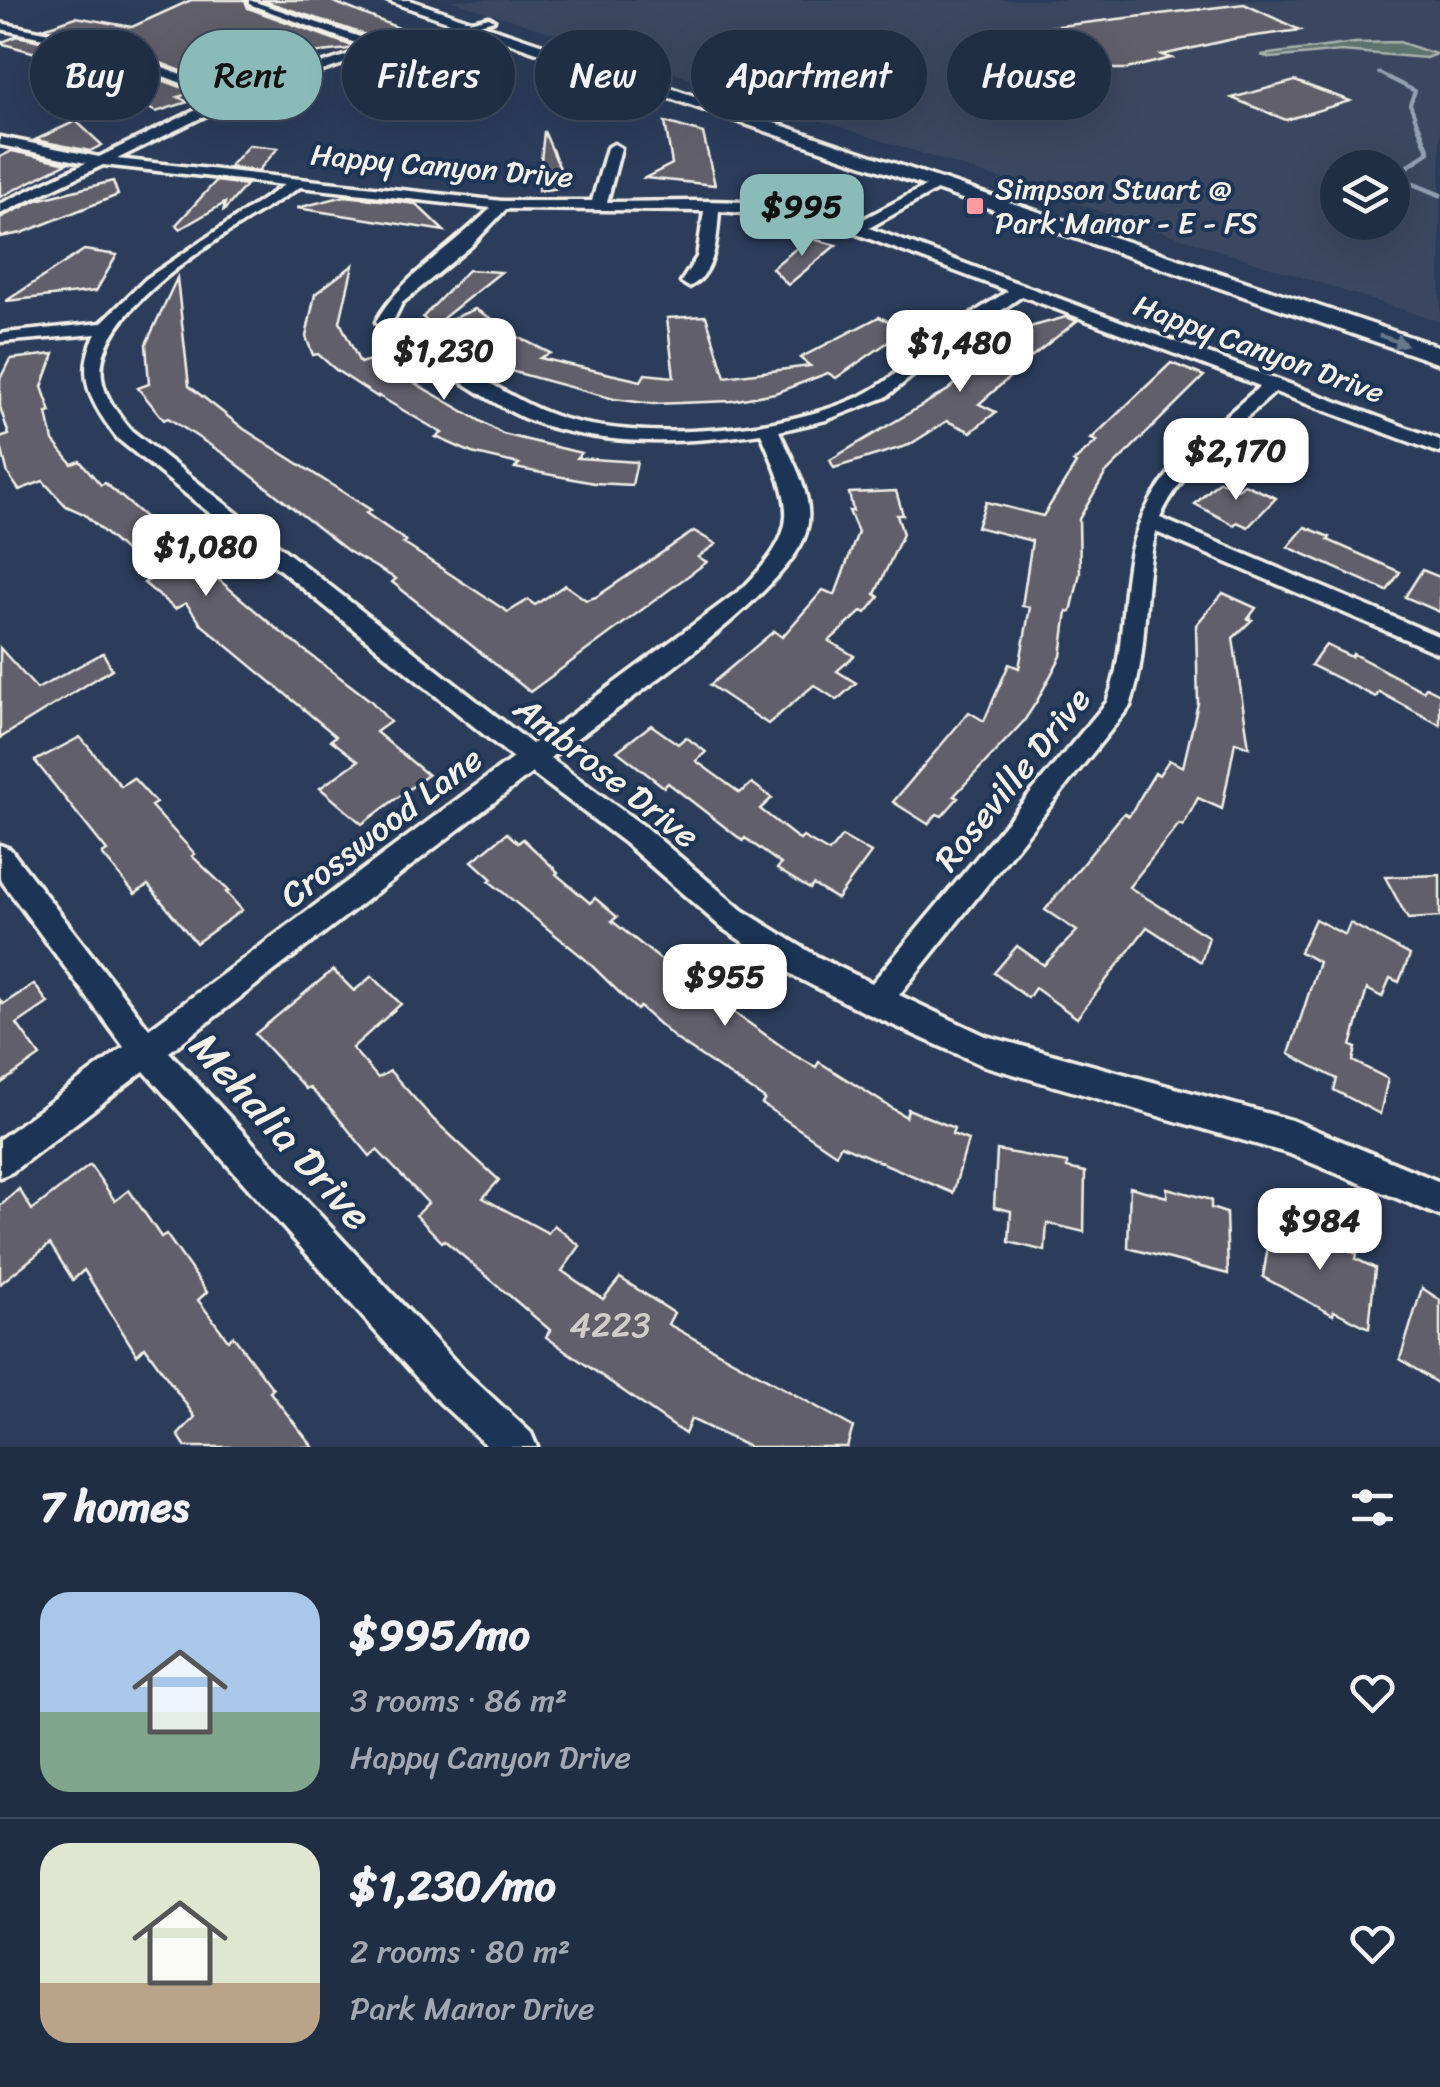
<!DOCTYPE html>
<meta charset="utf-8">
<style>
:root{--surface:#202e44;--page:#2d3a4f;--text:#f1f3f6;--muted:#a2a8b2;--line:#3d4a5d;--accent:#8bbbb9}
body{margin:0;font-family:Sriracha,sans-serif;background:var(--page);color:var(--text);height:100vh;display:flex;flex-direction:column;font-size:38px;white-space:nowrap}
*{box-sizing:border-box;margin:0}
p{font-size:32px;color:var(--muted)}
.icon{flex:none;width:55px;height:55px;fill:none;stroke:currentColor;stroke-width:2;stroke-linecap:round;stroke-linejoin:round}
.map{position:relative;height:1447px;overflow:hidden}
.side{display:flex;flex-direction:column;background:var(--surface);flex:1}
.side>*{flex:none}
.guide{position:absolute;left:30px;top:30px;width:1380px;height:90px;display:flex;gap:20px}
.buttons{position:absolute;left:1320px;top:150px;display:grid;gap:20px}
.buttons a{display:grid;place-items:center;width:90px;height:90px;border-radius:50%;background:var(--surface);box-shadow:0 10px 40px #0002,0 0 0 2px var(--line);font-size:50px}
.price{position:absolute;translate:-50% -85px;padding:0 22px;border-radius:20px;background:#fff;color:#222;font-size:32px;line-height:65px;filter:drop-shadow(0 2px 5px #0008)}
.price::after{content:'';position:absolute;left:50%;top:60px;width:30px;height:22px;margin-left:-15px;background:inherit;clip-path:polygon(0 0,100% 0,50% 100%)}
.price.on{background:var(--accent);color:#111}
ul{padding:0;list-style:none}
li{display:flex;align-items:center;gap:30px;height:250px;padding:0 40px}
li+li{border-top:2px solid var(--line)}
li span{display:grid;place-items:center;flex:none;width:280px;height:200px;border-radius:30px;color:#555}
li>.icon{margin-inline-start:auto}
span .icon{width:120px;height:120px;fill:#fffc;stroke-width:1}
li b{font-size:42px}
h2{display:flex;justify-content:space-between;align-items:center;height:120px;padding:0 40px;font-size:42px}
.chip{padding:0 35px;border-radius:45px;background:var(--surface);box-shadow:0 10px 40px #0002,0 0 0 2px var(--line);font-size:35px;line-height:90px}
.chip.on{background:var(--accent);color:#111}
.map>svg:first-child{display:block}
</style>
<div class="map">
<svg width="1440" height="1447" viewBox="0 0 1440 1447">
<rect width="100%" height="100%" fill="#2b3d5b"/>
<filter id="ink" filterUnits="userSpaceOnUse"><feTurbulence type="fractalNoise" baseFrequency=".01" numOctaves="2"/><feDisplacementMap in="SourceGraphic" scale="20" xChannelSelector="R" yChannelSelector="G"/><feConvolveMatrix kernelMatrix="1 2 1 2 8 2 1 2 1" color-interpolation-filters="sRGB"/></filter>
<g filter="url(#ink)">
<path fill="#3b4760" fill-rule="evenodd" d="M450 0H1440V322L985 174ZM1338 168H1392V222H1338Z"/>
<polygon fill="#5e736e" stroke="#a9b2ab" stroke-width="2.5" points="1399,42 1436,54 1426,58 1341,51 1271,58 1261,55 1355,43"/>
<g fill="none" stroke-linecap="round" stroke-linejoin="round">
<polyline stroke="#92a1b3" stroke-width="4" points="1379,73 1415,91 1410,104 1419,128"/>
<polyline stroke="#92a1b3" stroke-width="5" points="1418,125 1429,152 1405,168 1411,183 1440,195"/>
</g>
<g fill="#615f6b" stroke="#f4f1e8" stroke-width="2.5">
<polygon points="191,0 245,0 248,8 358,48 312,53 293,45 225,63 252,75 218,85 95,38 43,28 76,17 132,27"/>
<polygon points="261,0 329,0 411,33 381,40"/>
<polygon points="1244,4 1300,30 1233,39 1162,55 1171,58 1127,69 1111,69 1046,41 1072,36 1051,27"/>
<polygon points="17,36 86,51 194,92 178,97 188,102 156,112 124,95 134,92 50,57 0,43"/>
<polygon points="420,44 449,60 412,72 374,57"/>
<polygon points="1295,81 1350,101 1286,120 1232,98"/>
<polygon points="76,121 102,145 90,151 35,140"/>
<polygon points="665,122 703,133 715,185 645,178 672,164"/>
<polygon points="544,131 568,187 538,191"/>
<polygon points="249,145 278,148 258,171 229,167"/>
<polygon points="12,151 67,163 0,197 0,157"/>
<polygon points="113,181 118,195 22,233 0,237 0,218 37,200"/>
<polygon points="216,181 246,185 223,212 225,203 180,229 176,225"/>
<polygon points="345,196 416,204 444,231 297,208"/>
<polygon points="809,238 836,245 788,285 772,268"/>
<polygon points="84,250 117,255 96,291 6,301"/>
<polygon points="353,265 340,322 360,363 373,359 503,434 581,453 577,458 637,462 632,485 594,483 515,468 519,464 472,453 436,437 442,433 377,395 379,398 336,370 318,354 313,355 306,337 315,294"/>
<polygon points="468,270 501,272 432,327 423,317"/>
<polygon points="177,278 189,386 244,429 371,510 366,513 406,541 403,543 508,612 528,600 535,605 565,585 586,600 596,597 694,531 716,544 698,557 707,562 530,692 392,582 396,579 348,551 224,454 168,418 164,420 138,388 149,384 146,344"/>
<polygon points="475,309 502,325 498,327 550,353 540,358 641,381 645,374 674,377 667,318 706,316 725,377 810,366 800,358 879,317 907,329 836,378 828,373 775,393 732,401 653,404 614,399 499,368 503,355 440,324"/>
<polygon points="1066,317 1077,321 1007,376 1010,377 979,404 996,412 971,432 947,421 909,445 834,468 830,460 948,390 1019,330"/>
<polygon points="54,354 42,387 51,412 47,413 53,441 72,464 80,461 101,485 105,483 278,630 371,701 390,722 376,732 428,775 362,824 320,788 358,761 331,740 336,736 202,625 186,603 175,609 144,583 151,579 134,563 137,562 84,514 66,506 43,481 19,490 8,474 0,442 0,438 9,435 0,407 0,379 10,359"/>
<polygon points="1171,363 1204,376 1105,474 1079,519 1080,573 1071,612 1067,611 1061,656 1037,701 1024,721 954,796 958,798 942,816 937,814 928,824 893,802 969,712 984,721 1009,664 1019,668 1030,607 1022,606 1032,541 977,527 986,502 1043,516 1076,464 1073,462 1097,441 1091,439"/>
<polygon points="1219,481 1238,489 1244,484 1276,498 1248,527 1237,522 1234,525 1195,504"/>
<polygon points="896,491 903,515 897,515 903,534 875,594 879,597 866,613 862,611 829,641 854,656 837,671 856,683 837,700 814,685 768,724 710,685 774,631 782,637 823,590 835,595 858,532 849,511 853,511 849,493"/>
<polygon points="1305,527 1330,537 1328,540 1400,572 1387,591 1288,547"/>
<polygon points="1422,570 1440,577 1440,612 1405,597"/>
<polygon points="1223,593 1256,608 1248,619 1252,620 1233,638 1249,747 1235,742 1222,809 1198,798 1183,826 1179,824 1129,887 1209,937 1201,962 1147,927 1077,1018 1035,988 1028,998 994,973 1017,946 1044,965 1077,931 1045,910 1124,813 1129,816 1155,773 1159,775 1169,760 1183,767 1198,703 1196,625"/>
<polygon points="1326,645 1351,657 1353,654 1423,691 1426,687 1440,694 1440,725 1379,692 1376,697 1311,665"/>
<polygon points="0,648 37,689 103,653 112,669 0,738"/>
<polygon points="651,725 678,744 686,737 706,752 696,761 740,793 752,783 772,798 760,809 800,840 803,837 829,852 842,836 871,853 837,899 813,885 810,889 777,869 781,864 745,838 743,841 668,783 664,787 617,751"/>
<polygon points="80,737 121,786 133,778 156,803 151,806 195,854 192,856 229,891 226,892 242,910 196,943 148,885 135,894 102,854 107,851 35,761"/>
<polygon points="507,833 518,843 523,839 558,872 556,874 590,903 595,898 617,917 612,921 724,1010 726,1007 794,1055 816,1067 819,1062 906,1117 908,1109 954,1128 952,1134 968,1140 953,1193 841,1145 836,1154 762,1104 765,1099 676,1039 640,1007 637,1010 585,959 489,881 492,879 472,861"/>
<polygon points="1440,875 1440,917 1408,919 1385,877"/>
<polygon points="1315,919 1345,935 1350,923 1410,955 1399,982 1390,978 1382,997 1367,989 1351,1046 1356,1048 1353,1061 1388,1079 1380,1114 1334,1090 1337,1079 1289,1054 1319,962 1300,952"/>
<polygon points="333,970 354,991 372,976 401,1004 352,1048 378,1078 390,1071 434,1120 499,1180 483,1198 548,1233 554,1225 580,1246 562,1271 603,1299 620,1278 674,1313 668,1324 853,1427 847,1447 749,1447 691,1419 685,1434 546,1337 550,1330 444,1240 442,1242 416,1215 428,1203 377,1150 370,1156 331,1109 309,1087 306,1089 255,1034"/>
<polygon points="34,984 48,1003 17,1024 40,1056 0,1084 0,1000 3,1004"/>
<polygon points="997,1150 1067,1163 1067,1168 1085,1172 1084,1232 1047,1223 1045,1251 1009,1242 1011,1211 994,1207"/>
<polygon points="90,1165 115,1201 129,1190 161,1237 166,1234 207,1292 198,1300 228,1340 233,1336 273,1389 270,1392 313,1447 186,1447 178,1435 195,1417 145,1347 137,1355 84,1270 73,1280 50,1244 0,1284 0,1206 19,1189 32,1210"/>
<polygon points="1130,1187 1167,1197 1167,1188 1211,1200 1211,1208 1226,1213 1228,1274 1128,1248"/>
<polygon points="1272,1221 1301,1234 1302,1229 1357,1254 1356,1259 1375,1268 1369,1328 1334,1311 1333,1315 1263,1277"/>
<polygon points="1422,1288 1440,1300 1440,1385 1400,1359"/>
</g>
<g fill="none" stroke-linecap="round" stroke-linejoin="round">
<defs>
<path id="minor" d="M249 0 381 44 489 17 494 20 384 50 235 101 117 159 502 201H592L607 148 614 144 621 148 607 202C689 202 778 194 856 223L937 180 944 184 942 187 869 228 1440 440V453L1275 392C1234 430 1183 465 1160 518L1440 637V654L1156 532C1141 590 1150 649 1130 706L899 995 986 1036 1291 1120 1440 1182V1216L1290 1154 982 1065 864 1012 796 977 722 928 625 843 532 773 169 1052 462 1369 531 1433 537 1447H488L434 1397 144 1071 12 1172 0 1177V1139L124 1047 0 879V845L10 849 149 1029 513 758 118 439C92 405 74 376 96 334L0 342V334L6 333 101 323 146 279 284 185 103 165 0 214V204L86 163 0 145V137L99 157 221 98 87 47 0 29V23L94 42 231 94 369 48 249 4ZM300 187 491 208C455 245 398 279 376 322 397 349 428 363 457 379 479 392 501 408 524 418 598 448 684 444 761 433 792 508 803 526 743 588L532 744 132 431C119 415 105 399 102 378 92 304 247 222 300 187ZM506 209 704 211 697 257 681 282 689 287C716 274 717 237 719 211L817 219 1008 291C984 306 960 321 938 338 912 359 889 383 859 397 783 432 645 442 565 419 530 409 501 389 469 371 443 357 414 344 393 321L402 303 471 246ZM1022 296 1260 386C1197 443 1138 483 1127 574 1121 617 1123 660 1107 702L872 983 818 957 742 910 645 827 550 758C607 715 789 594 806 532 816 499 792 460 779 431L826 420 886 397 951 345Z"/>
<polygon id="secondary" points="386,0 409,0 1440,347 1440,364"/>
</defs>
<use href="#minor" stroke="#f4f1e8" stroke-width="7"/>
<use href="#secondary" stroke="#f4f1e8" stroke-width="7"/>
<use href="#minor" fill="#1d3557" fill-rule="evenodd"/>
<use href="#secondary" fill="#1d3557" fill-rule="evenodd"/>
</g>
<defs><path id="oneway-solid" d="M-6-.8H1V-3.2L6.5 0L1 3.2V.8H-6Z" transform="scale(2.5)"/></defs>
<use fill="#68778a" href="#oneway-solid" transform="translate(1393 340) rotate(19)"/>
</g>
<rect fill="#ff9aa2" stroke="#1d3557" stroke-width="4" x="965" y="196" width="20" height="20" rx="5"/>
<g text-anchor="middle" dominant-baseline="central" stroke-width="8" stroke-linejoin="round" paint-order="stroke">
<g font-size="30" fill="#f4f1e8" stroke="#1d3557">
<text transform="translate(442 166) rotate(5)">Happy Canyon Drive</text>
<text transform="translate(1259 349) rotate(20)">Happy Canyon Drive</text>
</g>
<g font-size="30" fill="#f4f1e8" stroke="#1d3557" text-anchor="start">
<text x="995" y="189">Simpson Stuart @<tspan x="995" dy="34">Park Manor - E - FS</tspan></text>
</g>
<g font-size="35" fill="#f4f1e8" stroke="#1d3557">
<text transform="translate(607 772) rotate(38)">Ambrose Drive</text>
<text transform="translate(1012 779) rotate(-51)">Roseville Drive</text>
<text transform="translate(381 827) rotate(-37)">Crosswood Lane</text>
</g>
<g font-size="35" fill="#cfccc9">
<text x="610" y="1325">4223</text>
</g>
<g font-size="42" fill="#f4f1e8" stroke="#1d3557">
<text transform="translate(281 1131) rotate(48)">Mehalia Drive</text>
</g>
</g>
</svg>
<div class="buttons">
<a><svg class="icon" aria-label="layers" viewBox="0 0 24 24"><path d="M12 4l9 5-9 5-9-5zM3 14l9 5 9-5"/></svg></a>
</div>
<b class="price on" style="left:802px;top:259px">$995</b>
<b class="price" style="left:960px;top:395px">$1,480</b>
<b class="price" style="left:444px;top:403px">$1,230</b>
<b class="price" style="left:1236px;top:503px">$2,170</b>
<b class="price" style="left:206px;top:599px">$1,080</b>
<b class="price" style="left:725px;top:1029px">$955</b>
<b class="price" style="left:1320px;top:1273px">$984</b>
<div class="guide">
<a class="chip">Buy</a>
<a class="chip on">Rent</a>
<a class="chip">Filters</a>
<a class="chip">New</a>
<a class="chip">Apartment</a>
<a class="chip">House</a>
</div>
</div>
<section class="side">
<h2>7 homes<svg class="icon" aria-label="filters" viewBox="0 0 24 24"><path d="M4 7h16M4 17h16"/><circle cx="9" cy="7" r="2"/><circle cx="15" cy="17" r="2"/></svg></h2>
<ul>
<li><span style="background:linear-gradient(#a9c7e8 60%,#7fa58c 0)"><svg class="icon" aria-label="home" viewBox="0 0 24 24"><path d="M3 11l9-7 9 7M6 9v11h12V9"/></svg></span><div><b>$995/mo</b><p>3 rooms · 86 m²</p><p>Happy Canyon Drive</p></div><svg class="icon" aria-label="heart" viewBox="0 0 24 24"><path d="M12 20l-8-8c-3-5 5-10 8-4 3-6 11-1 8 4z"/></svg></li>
<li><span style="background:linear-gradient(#dfe7d0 70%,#b9a48a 0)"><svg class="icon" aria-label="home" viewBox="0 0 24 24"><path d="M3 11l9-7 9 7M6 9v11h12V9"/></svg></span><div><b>$1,230/mo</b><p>2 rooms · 80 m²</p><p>Park Manor Drive</p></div><svg class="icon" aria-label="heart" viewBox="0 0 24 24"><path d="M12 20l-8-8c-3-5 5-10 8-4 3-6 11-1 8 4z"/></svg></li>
</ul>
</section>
